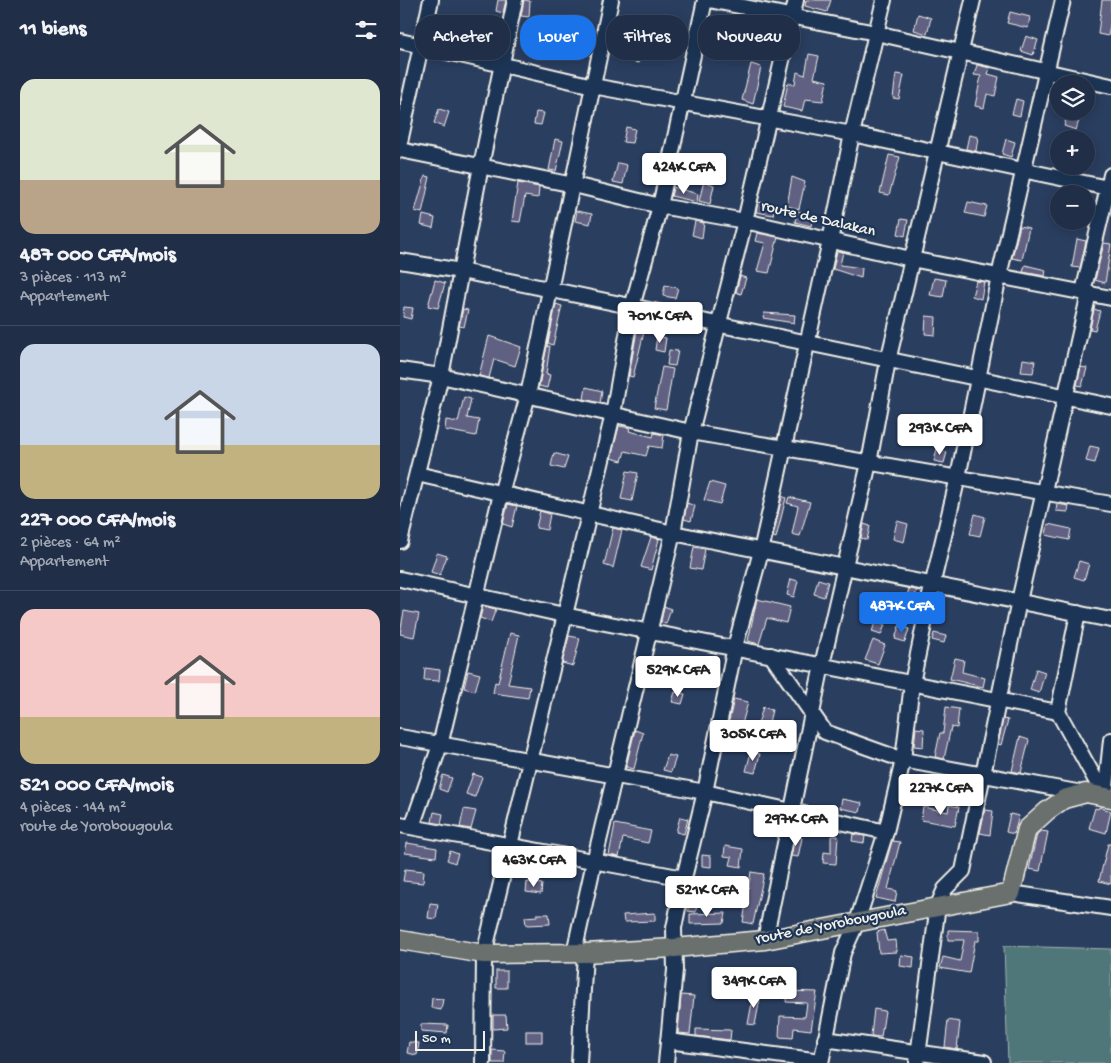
<!DOCTYPE html>
<html lang="fr">
<meta charset="utf-8">
<style>
:root{--surface:#202e48;--page:#2d3a52;--text:#f1f3f6;--muted:#a2a8b4;--line:#3d4a60;--accent:#1a73e8}
body{margin:0;font-family:"Gochi Hand",sans-serif;background:var(--page);color:var(--text);height:100vh;display:flex;flex-direction:column;font-size:19px;white-space:nowrap}
*{box-sizing:border-box;margin:0}
p{font-size:16px;color:var(--muted)}
.icon{flex:none;width:28px;height:28px;fill:none;stroke:currentColor;stroke-width:2;stroke-linecap:round;stroke-linejoin:round}
.map{position:relative;flex:1;overflow:hidden}
.drawer{display:flex;flex-direction:column;background:var(--surface);width:400px}
.drawer>*{flex:none}
.hud{position:absolute;left:15px;top:15px;width:475px;height:45px;display:flex;gap:10px}
.buttons{position:absolute;left:650px;top:75px;display:grid;gap:10px}
.buttons a{display:grid;place-items:center;width:45px;height:45px;border-radius:50%;background:var(--surface);box-shadow:0 2px 12px #0003,0 0 0 1px var(--line);font-size:25px}
.scale{position:absolute;left:15px;bottom:12px;width:70px;box-sizing:border-box;padding-left:5px;border:2px solid #f4f1e8;border-top:0;font-size:14px;line-height:18px;white-space:nowrap;color:#f4f1e8;-webkit-text-stroke:4px #1d3557;paint-order:stroke}
.price{position:absolute;translate:-50% -42px;padding:0 11px;border-radius:5px;background:#fff;color:#222;font-size:16px;line-height:32px;filter:drop-shadow(0 1px 2px #0008)}
.price::after{content:'';position:absolute;left:50%;top:30px;width:15px;height:11px;margin-left:-8px;background:inherit;clip-path:polygon(0 0,100% 0,50% 100%)}
.price.on{background:var(--accent);color:#fff}
ul{padding:0;list-style:none}
li{display:grid;align-content:center;gap:10px;height:265px;padding:0 20px}
li+li{border-top:1px solid var(--line)}
li span{display:grid;place-items:center;height:155px;border-radius:15px;color:#555}
li>.icon{margin-inline-start:auto}
span .icon{width:90px;height:90px;fill:#fffc;stroke-width:1}
li b{font-size:21px}
h2{display:flex;justify-content:space-between;align-items:center;height:60px;padding:0 20px;font-size:21px}
.tag{padding:0 18px;border-radius:20px;background:var(--surface);box-shadow:0 2px 12px #0003,0 0 0 1px var(--line);font-size:18px;line-height:45px}
.tag.on{background:var(--accent);color:#fff}
main{display:flex;flex:1;min-height:0}
.map>svg:first-child{display:block}
</style>
<main>
<section class="drawer">
<h2>11 biens<svg class="icon" aria-label="filters" viewBox="0 0 24 24"><path d="M4 7h16M4 17h16"/><circle cx="9" cy="7" r="2"/><circle cx="15" cy="17" r="2"/></svg></h2>
<ul>
<li><span style="background:linear-gradient(#dfe7d0 65%,#b9a48a 0)"><svg class="icon" aria-label="home" viewBox="0 0 24 24"><path d="M3 11l9-7 9 7M6 9v11h12V9"/></svg></span><div><b>487 000 CFA/mois</b><p>3 pièces · 113 m²</p><p>Appartement</p></div></li>
<li><span style="background:linear-gradient(#c9d6e8 65%,#c2b280 0)"><svg class="icon" aria-label="home" viewBox="0 0 24 24"><path d="M3 11l9-7 9 7M6 9v11h12V9"/></svg></span><div><b>227 000 CFA/mois</b><p>2 pièces · 64 m²</p><p>Appartement</p></div></li>
<li><span style="background:linear-gradient(#f6c9c9 70%,#c2b280 0)"><svg class="icon" aria-label="home" viewBox="0 0 24 24"><path d="M3 11l9-7 9 7M6 9v11h12V9"/></svg></span><div><b>521 000 CFA/mois</b><p>4 pièces · 144 m²</p><p>route de Yorobougoula</p></div></li>
</ul>
</section>
<div class="map">
<svg width="711" height="1063" viewBox="0 0 711 1063">
<rect width="100%" height="100%" fill="#2a3e60"/>
<filter id="ink" filterUnits="userSpaceOnUse"><feTurbulence type="fractalNoise" baseFrequency=".02" numOctaves="2"/><feDisplacementMap in="SourceGraphic" scale="10" xChannelSelector="R" yChannelSelector="G"/><feConvolveMatrix kernelMatrix="1 2 1 2 8 2 1 2 1" color-interpolation-filters="sRGB"/></filter>
<g filter="url(#ink)">
<polygon fill="#3e4b6d" points="711,186 711,288 688,282"/>
<polygon fill="#507679" stroke="#a2b4b0" points="604,946 711,949 711,1063 608,1063"/>
<g fill="#606082" stroke="#f4f1e8">
<polygon points="98,0 106,0 103,13 96,11"/>
<polygon points="124,0 130,1 129,17 121,16"/>
<polygon points="406,0 431,0 427,12 405,6"/>
<polygon points="702,0 711,0 711,20 708,36 698,34"/>
<polygon points="610,12 630,17 628,28 607,23"/>
<polygon points="518,14 531,18 527,34 514,30"/>
<polygon points="153,28 163,30 156,58 146,56"/>
<polygon points="626,36 638,40 633,55 621,51"/>
<polygon points="233,44 242,47 238,63 228,60"/>
<polygon points="409,54 419,56 414,78 427,81 423,101 405,99 402,111 383,107 388,83 395,84 397,72 405,75"/>
<polygon points="351,64 361,67 353,104 342,100"/>
<polygon points="577,65 590,68 588,74 599,77 595,96 587,94 584,108 575,106 581,76 574,75"/>
<polygon points="496,74 504,75 499,99 493,98"/>
<polygon points="616,99 623,101 620,116 612,114"/>
<polygon points="39,109 49,112 44,127 34,123"/>
<polygon points="136,112 144,113 141,125 134,124"/>
<polygon points="668,113 680,117 676,130 664,126"/>
<polygon points="226,127 235,129 232,143 223,142"/>
<polygon points="569,135 578,137 576,151 566,149"/>
<polygon points="155,139 163,141 156,171 149,170"/>
<polygon points="606,139 615,142 611,157 602,154"/>
<polygon points="489,155 500,157 489,195 480,193"/>
<polygon points="218,163 227,165 223,184 213,182"/>
<polygon points="25,176 30,177 22,213 15,211"/>
<polygon points="392,177 405,182 399,209 387,206"/>
<polygon points="304,181 314,185 310,204 299,201"/>
<polygon points="118,183 139,187 138,198 125,196 120,222 112,221"/>
<polygon points="273,187 298,194 297,202 271,196"/>
<polygon points="358,202 375,205 373,215 356,212"/>
<polygon points="568,202 587,206 584,217 565,213"/>
<polygon points="177,211 192,214 190,224 175,221"/>
<polygon points="397,211 414,215 411,226 395,222"/>
<polygon points="23,215 35,218 33,228 21,225"/>
<polygon points="501,219 508,220 505,236 498,234"/>
<polygon points="295,221 304,223 302,238 292,235"/>
<polygon points="620,226 629,228 622,260 612,258"/>
<polygon points="357,233 378,237 369,273 357,271 365,243 355,241"/>
<polygon points="677,239 686,241 680,268 672,267"/>
<polygon points="704,243 711,244 705,283 695,280"/>
<polygon points="437,251 443,252 440,265 462,268 461,278 433,269"/>
<polygon points="625,265 646,270 645,276 623,272"/>
<polygon points="340,276 346,278 341,294 336,292"/>
<polygon points="534,278 546,280 543,297 530,295"/>
<polygon points="35,280 45,283 38,308 28,306"/>
<polygon points="576,281 584,282 581,299 572,296"/>
<polygon points="265,285 278,288 275,298 263,296"/>
<polygon points="156,304 162,306 153,345 148,343"/>
<polygon points="4,307 13,308 11,319 3,317"/>
<polygon points="63,309 68,310 64,327 59,326"/>
<polygon points="694,309 700,311 695,330 690,329"/>
<polygon points="364,313 395,315 394,323 363,318"/>
<polygon points="526,316 536,317 535,335 525,334"/>
<polygon points="239,319 251,322 249,333 244,332 233,377 229,376"/>
<polygon points="89,336 121,347 115,366 94,359 89,378 79,376"/>
<polygon points="257,336 266,338 264,352 255,350"/>
<polygon points="147,346 150,346 146,374 150,375 147,388 139,386"/>
<polygon points="269,350 278,351 275,366 267,365"/>
<polygon points="623,359 635,361 633,373 621,372"/>
<polygon points="262,367 273,369 266,410 254,408"/>
<polygon points="681,367 687,368 682,386 677,385"/>
<polygon points="186,387 202,391 200,403 184,399"/>
<polygon points="64,397 71,399 67,418 79,420 76,436 45,430 46,420 58,422"/>
<polygon points="520,417 529,419 525,440 515,438"/>
<polygon points="219,426 230,428 229,431 253,437 254,433 264,435 262,448 249,446 246,456 225,451 222,461 211,458"/>
<polygon points="690,446 699,448 695,463 686,461"/>
<polygon points="537,449 547,452 544,463 534,461"/>
<polygon points="154,453 168,457 164,469 151,466"/>
<polygon points="227,471 238,473 232,501 221,499"/>
<polygon points="310,482 325,486 320,504 304,500"/>
<polygon points="382,496 386,498 376,538 373,537"/>
<polygon points="389,497 410,502 400,536 392,534 398,506 387,503"/>
<polygon points="287,503 295,506 291,521 284,519"/>
<polygon points="108,504 117,506 112,527 103,524"/>
<polygon points="657,504 669,506 668,512 656,511"/>
<polygon points="140,511 150,514 147,530 136,528"/>
<polygon points="575,514 585,517 580,536 570,534"/>
<polygon points="497,521 508,524 504,542 493,539"/>
<polygon points="464,524 470,526 467,540 461,538"/>
<polygon points="648,524 671,529 669,540 646,535"/>
<polygon points="213,528 222,530 213,568 204,565"/>
<polygon points="251,537 259,539 251,570 241,567"/>
<polygon points="294,547 305,549 301,570 290,568"/>
<polygon points="37,553 47,556 40,575 31,572"/>
<polygon points="679,561 689,564 684,580 674,577"/>
<polygon points="391,579 398,581 394,597 387,595"/>
<polygon points="418,579 428,582 424,597 414,594"/>
<polygon points="509,589 517,590 510,614 502,612"/>
<polygon points="357,599 390,607 386,623 367,618 359,644 348,641"/>
<polygon points="83,606 96,609 91,622 80,618"/>
<polygon points="264,606 271,609 266,624 261,622"/>
<polygon points="4,611 19,614 14,637 0,634"/>
<polygon points="475,622 485,625 481,635 472,632"/>
<polygon points="499,626 509,629 505,642 495,639"/>
<polygon points="110,633 119,635 108,684 130,687 128,698 93,693 95,682 98,683"/>
<polygon points="534,633 546,636 544,643 532,640"/>
<polygon points="169,636 180,638 173,666 162,663"/>
<polygon points="473,640 485,645 478,664 465,660"/>
<polygon points="555,658 564,660 562,672 585,678 583,687 550,679"/>
<polygon points="25,668 40,670 39,681 24,680"/>
<polygon points="636,669 645,672 639,693 630,690"/>
<polygon points="68,671 80,674 75,691 64,688"/>
<polygon points="275,692 285,694 282,704 272,702"/>
<polygon points="334,699 348,702 341,728 328,725"/>
<polygon points="363,707 372,710 368,727 358,724"/>
<polygon points="546,707 559,709 557,728 551,727 544,759 535,757 540,733 543,733"/>
<polygon points="603,719 608,720 601,745 598,744"/>
<polygon points="516,728 524,729 523,747 514,746"/>
<polygon points="235,730 243,733 234,769 226,767"/>
<polygon points="620,737 629,740 621,773 612,771"/>
<polygon points="351,752 360,754 355,773 346,771"/>
<polygon points="268,755 276,757 271,772 263,770"/>
<polygon points="73,774 82,777 75,797 66,794"/>
<polygon points="43,775 52,778 47,792 39,789"/>
<polygon points="442,799 462,803 460,812 440,808"/>
<polygon points="549,805 559,807 555,826 521,820 523,807 548,812"/>
<polygon points="699,807 711,811 706,833 689,828 695,808 698,809"/>
<polygon points="64,809 76,811 71,829 60,827"/>
<polygon points="585,810 593,811 590,835 580,833"/>
<polygon points="34,812 43,814 41,824 32,822"/>
<polygon points="610,814 619,816 614,834 606,832"/>
<polygon points="280,817 288,819 284,834 276,832"/>
<polygon points="215,824 251,831 248,843 223,838 219,857 209,855"/>
<polygon points="641,831 648,832 640,871 629,869 637,834"/>
<polygon points="453,834 465,836 464,843 452,841"/>
<polygon points="395,836 402,838 398,857 391,856"/>
<polygon points="431,836 438,836 436,864 423,863 424,852 431,853"/>
<polygon points="492,841 500,842 488,889 497,891 495,902 476,898"/>
<polygon points="7,843 37,848 36,857 5,853"/>
<polygon points="708,844 711,844 711,884 699,881"/>
<polygon points="325,846 343,849 341,867 330,865 332,857 324,856"/>
<polygon points="50,851 58,854 55,863 47,860"/>
<polygon points="302,855 311,856 311,867 302,866"/>
<polygon points="5,869 24,871 23,883 3,881"/>
<polygon points="351,872 364,874 353,924 343,922"/>
<polygon points="127,882 142,884 141,894 126,892"/>
<polygon points="290,894 297,895 296,912 288,911"/>
<polygon points="30,903 38,904 36,919 28,918"/>
<polygon points="255,913 255,921 224,922 223,915"/>
<polygon points="326,913 324,923 290,924 290,914"/>
<polygon points="137,914 149,914 150,924 126,925 125,917 137,916"/>
<polygon points="484,930 487,941 496,940 497,952 479,953 477,932"/>
<polygon points="548,930 579,931 579,941 575,941 569,973 540,968 543,957 560,961 564,940 548,940"/>
<polygon points="501,955 514,957 513,968 500,966"/>
<rect x="96" y="971" width="11" height="17"/>
<polygon points="387,991 417,992 411,1030 394,1028 393,1038 379,1037 380,1016 405,1017 407,1003 386,1002"/>
<polygon points="354,992 361,993 355,1025 348,1024"/>
<polygon points="281,995 294,996 290,1034 278,1033"/>
<polygon points="32,998 43,999 41,1010 31,1008"/>
<polygon points="474,1009 485,1011 481,1037 471,1036"/>
<polygon points="93,1015 106,1015 107,1028 93,1029"/>
<polygon points="548,1020 560,1022 557,1049 545,1047"/>
<polygon points="21,1024 48,1025 47,1033 21,1031"/>
<polygon points="296,1029 331,1030 330,1040 296,1036"/>
<rect x="126" y="1031" width="16" height="11"/>
<polygon points="9,1042 19,1043 17,1055 7,1053"/>
<polygon points="92,1050 105,1051 104,1063 92,1063"/>
</g>
<g fill="none" stroke-linecap="round" stroke-linejoin="round">
<defs>
<g id="minor">
<polyline points="309,0 476,33 711,86"/>
<polyline points="0,41 193,86 452,134 708,188"/>
<polyline points="0,142 31,0"/>
<polyline points="0,150 174,185 260,206 345,221 511,259 711,298"/>
<polyline points="0,261 61,271 711,406"/>
<polyline points="683,292 711,175"/>
<polyline points="0,370 41,376 291,432 711,504"/>
<polyline points="17,474 273,533 711,620"/>
<polyline points="0,541 41,376 81,166 115,0"/>
<polyline points="0,579 164,615 658,712"/>
<polyline points="678,613 658,712 705,797"/>
<polyline points="371,655 425,732 503,760 682,793"/>
<polyline points="0,737 305,792 486,832"/>
<polyline points="705,797 711,740"/>
<polyline points="0,825 284,878"/>
<polyline points="12,827 40,745 101,494 128,395 211,0"/>
<polyline points="611,893 711,908"/>
<polyline points="365,940 422,665 469,463 488,361 573,0"/>
<polyline points="174,953 194,862 273,533 291,432 345,221 396,0"/>
<polyline points="425,1039 584,1062"/>
<polyline points="268,1041 421,1061"/>
<polyline points="83,1063 84,954 213,414 232,307 260,206 305,0"/>
<polyline points="179,1063 185,953"/>
<polyline points="266,1063 275,970 274,928 284,878 305,792 335,647 361,551 430,241 452,134 484,0"/>
<polyline points="421,1063 443,953 457,922 486,832 503,760 512,683 532,586 558,477 599,276 663,0"/>
<polyline points="517,1063 538,905 545,889 563,871 619,601 689,293"/>
</g>
<polyline id="major" points="0,940 84,954 185,953 274,948 365,940 611,893 627,829 647,811 664,799 686,793 711,798"/>
</defs>
<use href="#minor" stroke="#f4f1e8" stroke-width="18"/>
<use href="#major" stroke="#f4f1e8" stroke-width="21"/>
<use href="#minor" stroke="#1d3557" stroke-width="14"/>
<use href="#major" stroke="#6b706d" stroke-width="18"/>
</g>
</g>
<g text-anchor="middle" dominant-baseline="central" stroke-width="4.5" stroke-linejoin="round" paint-order="stroke">
<g font-size="16" fill="#f4f1e8" stroke="#1d3557">
<text transform="translate(418 220) rotate(13)">route de Dalakan</text>
<text transform="translate(431 926) rotate(-11)">route de Yorobougoula</text>
</g>
</g>
</svg>
<div class="buttons">
<a><svg class="icon" aria-label="layers" viewBox="0 0 24 24"><path d="M12 4l9 5-9 5-9-5zM3 14l9 5 9-5"/></svg></a>
<a>+</a>
<a>−</a>
</div>
<div class="scale">50 m</div>
<b class="price" style="left:284px;top:195px">424K CFA</b>
<b class="price" style="left:260px;top:344px">701K CFA</b>
<b class="price" style="left:540px;top:456px">293K CFA</b>
<b class="price on" style="left:502px;top:634px">487K CFA</b>
<b class="price" style="left:278px;top:698px">529K CFA</b>
<b class="price" style="left:353px;top:762px">305K CFA</b>
<b class="price" style="left:541px;top:816px">227K CFA</b>
<b class="price" style="left:396px;top:847px">297K CFA</b>
<b class="price" style="left:134px;top:888px">463K CFA</b>
<b class="price" style="left:307px;top:918px">521K CFA</b>
<b class="price" style="left:354px;top:1009px">349K CFA</b>
<div class="hud">
<a class="tag">Acheter</a>
<a class="tag on">Louer</a>
<a class="tag">Filtres</a>
<a class="tag">Nouveau</a>
</div>
</div>
</main>
